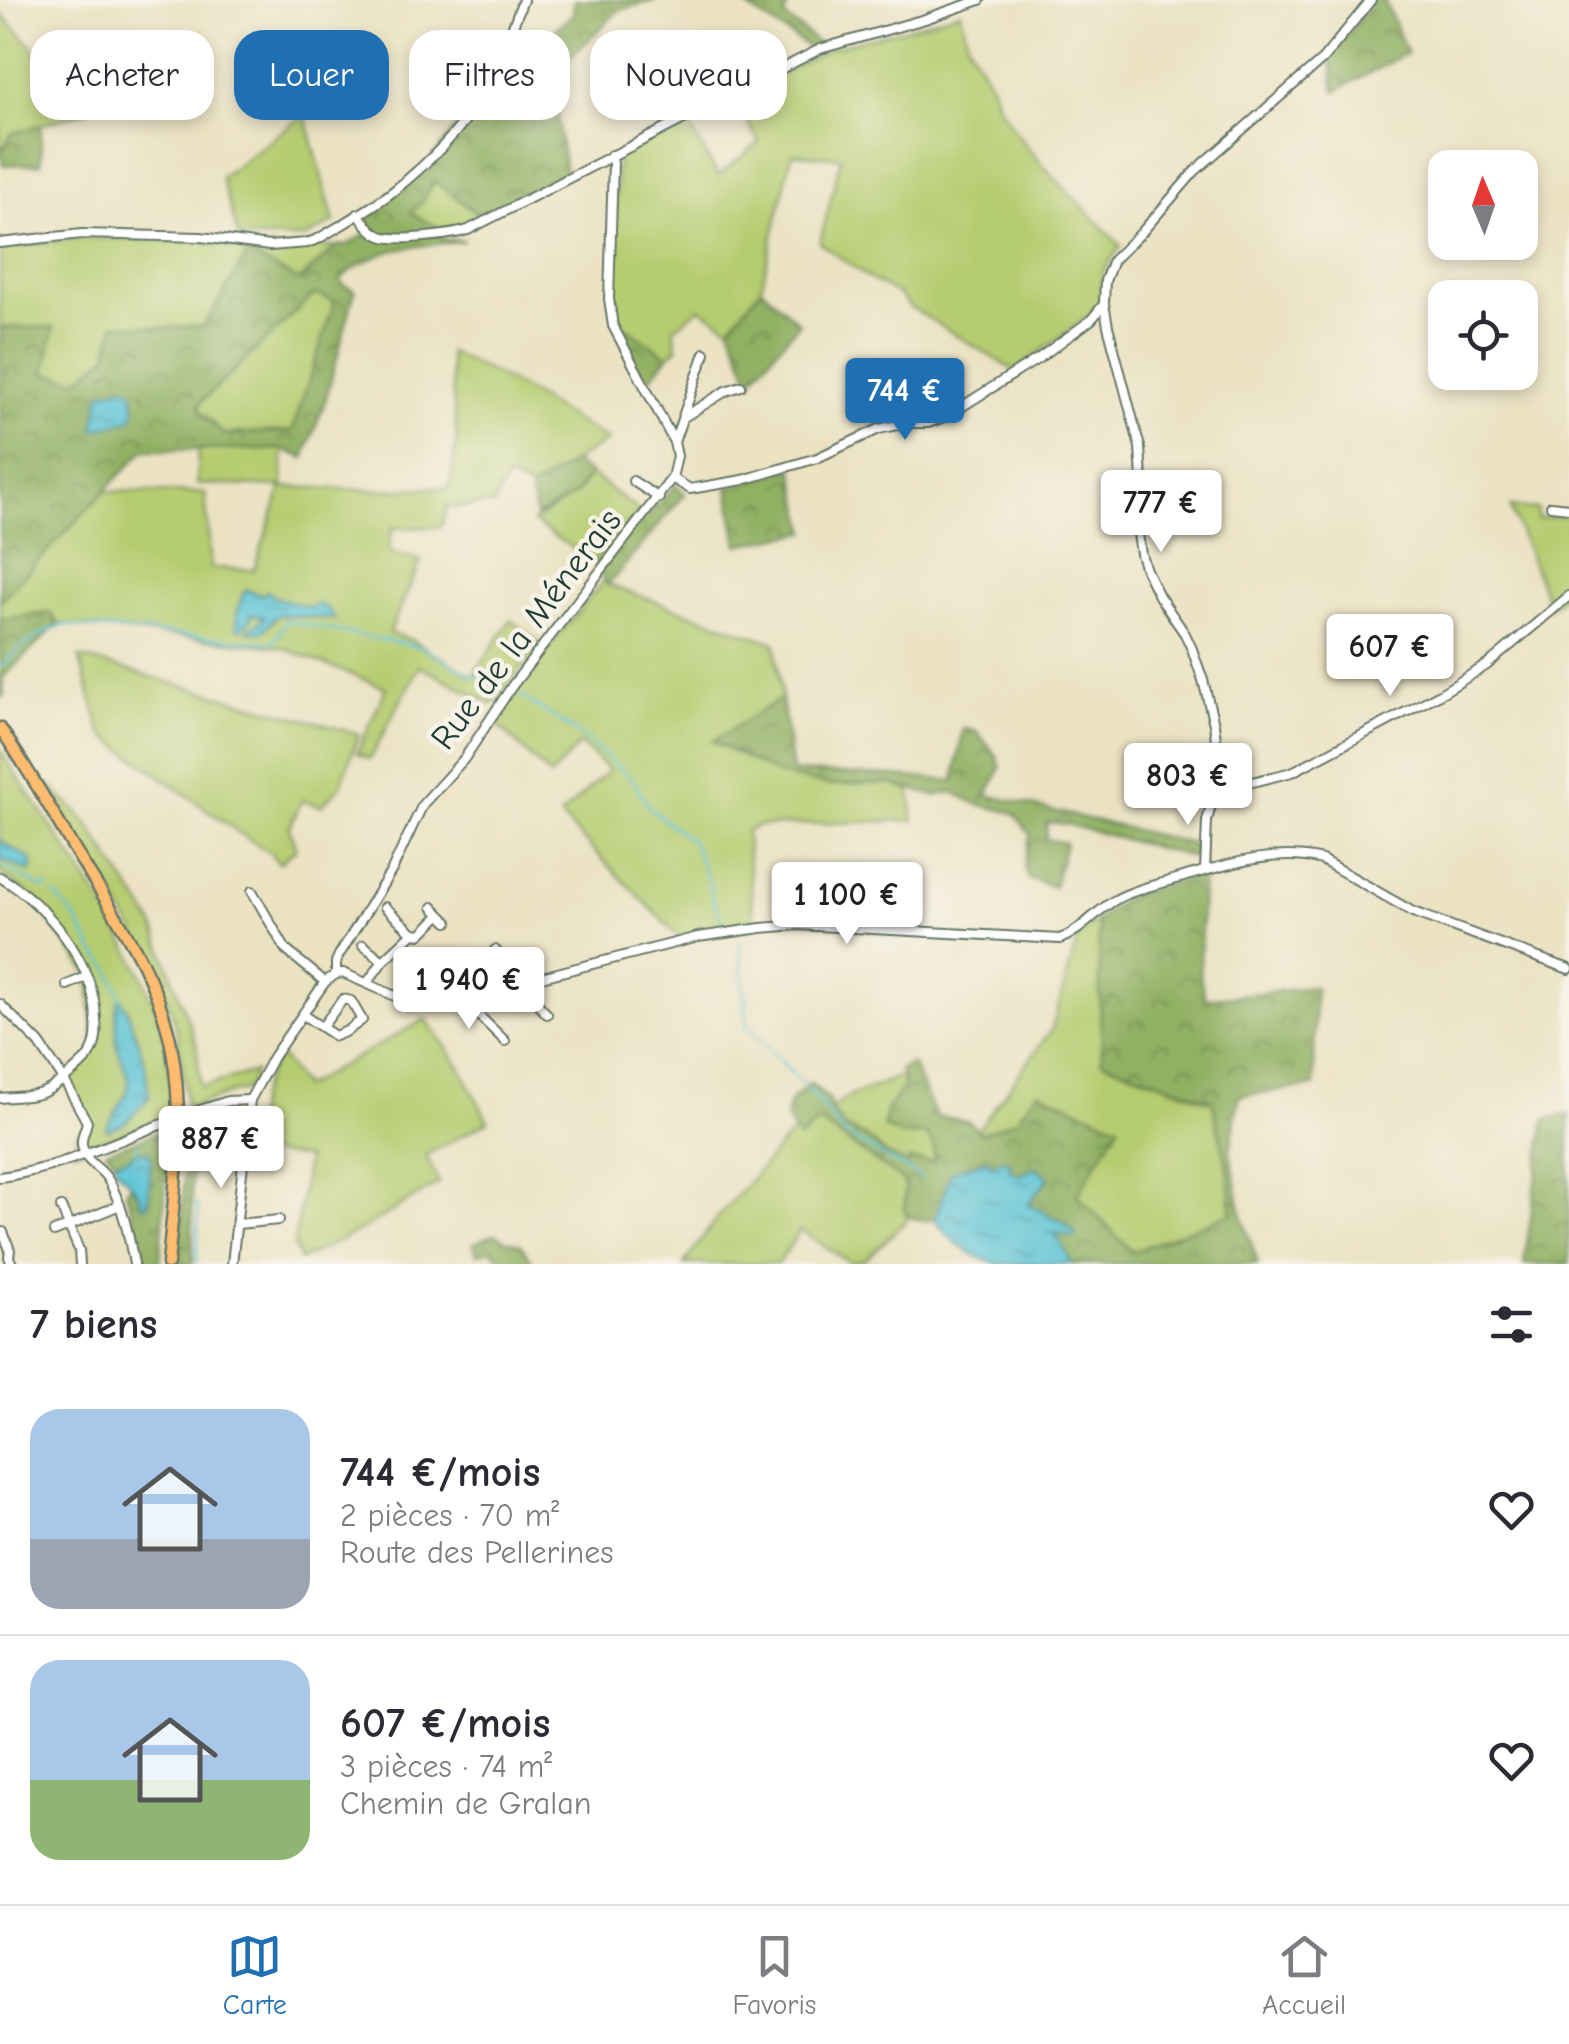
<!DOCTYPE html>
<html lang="fr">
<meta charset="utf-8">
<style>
:root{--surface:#fff;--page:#f7f7f7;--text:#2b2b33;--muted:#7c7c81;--line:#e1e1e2;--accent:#1f6fb2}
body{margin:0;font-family:"Comic Neue",sans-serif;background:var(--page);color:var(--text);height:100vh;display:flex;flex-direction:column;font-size:38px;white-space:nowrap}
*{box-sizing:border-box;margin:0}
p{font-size:32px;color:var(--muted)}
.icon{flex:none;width:55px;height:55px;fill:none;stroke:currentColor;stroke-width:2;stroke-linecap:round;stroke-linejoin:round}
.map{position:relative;height:1264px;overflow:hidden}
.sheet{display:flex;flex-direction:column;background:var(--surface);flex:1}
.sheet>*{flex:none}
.hud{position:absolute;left:30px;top:30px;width:1000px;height:90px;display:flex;gap:20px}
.needle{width:65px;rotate:358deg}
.buttons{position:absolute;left:1428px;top:150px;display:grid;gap:20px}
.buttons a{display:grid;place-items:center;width:110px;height:110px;border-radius:20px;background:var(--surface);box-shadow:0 5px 15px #0003;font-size:50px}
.price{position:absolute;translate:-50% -85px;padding:0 22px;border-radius:10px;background:#fff;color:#222;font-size:32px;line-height:65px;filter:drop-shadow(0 2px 5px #0008)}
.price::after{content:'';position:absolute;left:50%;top:60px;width:30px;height:22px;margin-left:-15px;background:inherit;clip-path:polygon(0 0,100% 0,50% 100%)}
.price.on{background:var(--accent);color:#fff}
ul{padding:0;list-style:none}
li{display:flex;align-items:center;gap:30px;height:250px;padding:0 30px}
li+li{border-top:2px solid var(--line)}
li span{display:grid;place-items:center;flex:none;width:280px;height:200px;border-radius:30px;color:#555}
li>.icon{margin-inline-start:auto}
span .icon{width:120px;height:120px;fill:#fffc;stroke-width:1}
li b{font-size:42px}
h2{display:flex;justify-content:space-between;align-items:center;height:120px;padding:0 30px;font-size:42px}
.pill{padding:0 35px;border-radius:30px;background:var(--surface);box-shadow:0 5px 15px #0003;font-size:35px;line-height:90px}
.pill.on{background:var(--accent);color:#fff}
.tab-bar{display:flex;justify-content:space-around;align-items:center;height:140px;border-top:2px solid var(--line);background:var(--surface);font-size:28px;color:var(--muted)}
.tab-bar a{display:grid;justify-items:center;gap:5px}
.tab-bar .on{color:var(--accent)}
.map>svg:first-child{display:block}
</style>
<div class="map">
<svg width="1569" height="1264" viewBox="0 0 1569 1264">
<defs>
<pattern id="forest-crowns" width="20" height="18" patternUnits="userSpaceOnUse" patternTransform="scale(2.5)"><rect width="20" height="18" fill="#90b062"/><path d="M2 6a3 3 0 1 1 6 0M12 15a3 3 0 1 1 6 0" fill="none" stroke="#759052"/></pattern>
<pattern id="water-ripples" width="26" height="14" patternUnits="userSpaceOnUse" patternTransform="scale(2.5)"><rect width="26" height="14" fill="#59c3d5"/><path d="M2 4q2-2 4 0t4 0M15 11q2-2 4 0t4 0" fill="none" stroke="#49a0ae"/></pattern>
</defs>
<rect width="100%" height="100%" fill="#f7f3e8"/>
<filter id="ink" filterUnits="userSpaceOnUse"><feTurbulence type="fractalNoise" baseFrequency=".01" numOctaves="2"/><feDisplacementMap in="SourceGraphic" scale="20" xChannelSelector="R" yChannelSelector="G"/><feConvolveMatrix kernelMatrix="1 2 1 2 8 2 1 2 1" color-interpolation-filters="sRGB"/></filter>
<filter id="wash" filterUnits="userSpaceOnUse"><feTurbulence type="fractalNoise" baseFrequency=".0048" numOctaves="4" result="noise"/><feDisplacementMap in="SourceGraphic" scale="40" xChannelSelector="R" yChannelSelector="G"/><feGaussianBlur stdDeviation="2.25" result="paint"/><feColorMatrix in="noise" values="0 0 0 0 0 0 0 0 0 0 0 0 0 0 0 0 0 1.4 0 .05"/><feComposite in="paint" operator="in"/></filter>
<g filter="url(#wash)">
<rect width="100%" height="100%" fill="#ebe2c2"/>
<g fill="#b6cc70" stroke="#6a8452" stroke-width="2.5">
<polygon points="961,11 968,44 991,84 997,103 1014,130 1048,171 1121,246 1103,271 1101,298 1092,313 1015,371 910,307 899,295 867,277 820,243 841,157 792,154 761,288 730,327 700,308 674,328 677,348 668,356 617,322 614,308 617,161 621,156 687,122 718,176 759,143 734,98 831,48 908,28"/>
<polygon points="0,12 65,82 88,111 13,133 0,152"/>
<polygon points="305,114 334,222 305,238 239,238 221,177"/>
<path d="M435 181 482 217C452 232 438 234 410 213L422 202Z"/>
<polygon points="84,238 203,241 248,249 337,246 299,281 248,254 204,326 163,328 107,356 78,380 44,374 54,328 0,327 0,257 3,247"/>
<polygon points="313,295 322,296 335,302 292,432 223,434 200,411 199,404"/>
<polygon points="449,352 513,383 608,440 530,489 507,477 494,504 447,508 441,527 393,528 388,551 421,561 389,633 411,640 473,676 511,620 541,644 492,704 419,666 370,759 357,753 386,688 281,647 58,624 50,613 0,619 0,601 105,491 205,493 211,568 254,570 282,487 197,484 198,449 283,449 283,487 382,490 450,487 457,439"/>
<polygon points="590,474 640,512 593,562 533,522 577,493"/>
<polygon points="1510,507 1537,509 1538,519 1569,514 1569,592 1549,607 1536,571"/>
<polygon points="605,579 608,585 775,643 782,698 714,742 779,775 830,785 890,783 910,791 914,820 757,826 746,832 754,923 680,938 560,816 609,770 580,744 550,776 494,721 517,686"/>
<polygon points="79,657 359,734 340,787 321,806 302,800 289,828 296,849 279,863 269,852 245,837 102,734"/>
<path d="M0 750C37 806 76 861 111 918 129 949 147 981 158 1016 168 1048 172 1081 172 1115L75 1151 78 1133 88 1124 67 1080 95 1049 88 974 33 897 0 873Z"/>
<path d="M49 785 85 820 153 923 196 1043 201 1087 255 1072 247 1090 234 1092 186 1109C184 1078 182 1047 173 1017 149 935 82 863 49 785Z"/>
<polygon points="1098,920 1102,1061 1207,1100 1212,1100 1229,1175 1232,1213 1132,1252 1076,1195 1118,1125 1103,1120 1016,1120 980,1134 977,1131 1052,1029 1079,934"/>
<path d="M426 1019 460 1067 488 1121 426 1155 439 1183 363 1229 300 1260 294 1246 307 1158 249 1151C255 1113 258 1087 279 1054L303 1087Z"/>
<polygon points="901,1076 904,1086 887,1110 901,1135 927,1135 934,1147 935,1162 910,1160 908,1165 885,1154 864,1136 844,1128 831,1109 848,1097"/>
<path d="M818 1120C846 1143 877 1160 905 1183V1213L910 1217 865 1260 850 1263 800 1230 778 1264H684L718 1217 794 1130 798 1138Z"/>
</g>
<g fill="url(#forest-crowns)" stroke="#58764b" stroke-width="2.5" fill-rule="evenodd">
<path d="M574 0H656L619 10 552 75 565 173 482 217 434 181 422 202 411 213 442 230V239L464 241C414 247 381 245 341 278L342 284 355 291 326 398 304 458 283 449 144 450 0 601V327L54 328 44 373 78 380 107 356 115 323 163 328 204 326 248 254 300 281 337 246 347 245 367 233 370 212 430 162 498 71 511 78 546 38 573 14ZM313 295 322 296 335 302 292 431 223 434 200 411 199 404Z"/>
<polygon points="737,0 790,0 784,16 820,45 811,49"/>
<polygon points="1375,0 1384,0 1407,53 1335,91 1330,55"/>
<polygon points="41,125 41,164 3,165 0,152 13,133"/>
<polygon points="761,288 799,323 751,380 730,327"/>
<polygon points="617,322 668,356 646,384 617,327"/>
<polygon points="574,462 590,474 577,493 536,517 530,489"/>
<polygon points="793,468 807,532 738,545 728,488"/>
<polygon points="675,485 685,494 608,585 593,562 640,512 648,516"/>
<polygon points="50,613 58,624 2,678 4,696 0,698 0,619"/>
<polygon points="782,698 792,772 896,776 954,781 963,729 976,731 997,756 1001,768 987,795 1194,844 1196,858 1069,825 1047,822 1046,839 1065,843 1054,887 1028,878 1024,868 1030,834 1014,813 977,804 953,792 935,796 890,783 830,785 779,775 713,741"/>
<path d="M1202 874 1200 976 1205 999 1315 987 1314 1086 1239 1096 1230 1151 1242 1215 1258 1264H1071L1055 1233 1061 1221 1028 1204 1048 1179 1031 1169 1023 1175H1015L1010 1171 942 1203 935 1218C925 1222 914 1220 905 1213V1183C877 1160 847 1143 819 1121L799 1139 786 1116 790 1102 810 1083 829 1100 831 1109 844 1128 864 1136 885 1154 908 1165 909 1160 934 1162V1147L927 1135H901L884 1127 886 1110 904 1086 900 1069 912 1064 936 1116 970 1122 980 1134 1016 1120 1038 1091 1119 1126 1077 1195 1132 1252 1232 1213 1229 1175 1212 1100 1102 1061 1098 920 1128 896Z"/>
<path d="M229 1106V1112C220 1116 207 1118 200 1125 187 1137 193 1241 193 1264H179L188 1120Z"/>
<polygon points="1569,1115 1569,1264 1524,1264 1545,1119"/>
<polygon points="167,1129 166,1184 160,1264 139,1264 138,1234 126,1192 130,1185 148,1205 151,1158 129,1158 115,1161 106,1151"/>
<polygon points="495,1234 505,1240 520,1244 534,1264 509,1264 490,1250 477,1255 473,1244"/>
</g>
<g fill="url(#water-ripples)" stroke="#3c8084" stroke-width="2.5">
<polygon points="123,386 133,391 135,412 132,419 94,430 101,393"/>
<path d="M247 590 261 595 267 591 275 597 310 608 318 604 328 609 335 619 278 615 262 632 247 631C253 624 260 624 264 617L251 614 250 620 242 629H237C234 618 240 602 244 592Z"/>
<polygon points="0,840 31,860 33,866 30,872 0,859"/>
<polygon points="120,997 127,1009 145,1063 149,1097 125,1123 108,1130 106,1128 127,1093 129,1079 117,1047 116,1009"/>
<polygon points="136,1152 149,1152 151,1158 148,1205 142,1206 137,1191 116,1168 115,1161 129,1158"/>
<path d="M987 1159 993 1165 1003 1159 1011 1164 1010 1171C1021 1179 1025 1171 1036 1167L1049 1178 1028 1204 1061 1221 1075 1232 1074 1237 1056 1234 1072 1264C1050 1264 1020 1264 999 1264 975 1260 946 1238 935 1218L951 1172Z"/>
</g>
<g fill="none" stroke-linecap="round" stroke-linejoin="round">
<g stroke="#59c3d5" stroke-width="2.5">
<path d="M0 668C20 647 36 634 64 625L273 643 286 621 421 647 502 691"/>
<polyline points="518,694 582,736 632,779 650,809 692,841 707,877 717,912 728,925"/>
<polyline points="0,865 40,887 49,888"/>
<polyline points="54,894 77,920 93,950 109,968 121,999"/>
<polyline points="740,943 747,1026 817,1099 843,1133 922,1178"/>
<polyline points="136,1152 139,1144"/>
<polyline points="195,1204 198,1206 197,1261"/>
</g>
</g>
</g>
<g filter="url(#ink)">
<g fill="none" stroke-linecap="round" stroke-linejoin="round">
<defs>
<g id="minor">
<path d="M358 214C364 221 371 232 381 236 396 242 452 235 468 230L820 49 925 19 980 0"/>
<path d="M0 243 82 234 201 237 269 246 307 243 318 239C344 223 373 208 396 189 427 164 459 132 480 99 498 68 510 33 523 0"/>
<polyline points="684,417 726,391 741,386"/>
<polyline points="674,442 705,353"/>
<polyline points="672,478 690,489 743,480 817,458 879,429 907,423 928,423 947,416 1039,358 1091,320 1104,304"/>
<polyline points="633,481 659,498"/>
<polyline points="1551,506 1569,508"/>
<polyline points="1217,797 1233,787 1292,772 1440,694 1487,665 1569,596"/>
<polyline points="1205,871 1207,821 1211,805 1217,797 1218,755 1214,724 1203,680 1192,649 1185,634 1159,596 1146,570 1141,554 1138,534 1142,479 1140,447 1108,326 1104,304 1105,281 1113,260 1142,232 1195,171 1323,59 1371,0"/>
<path d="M0 877C48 906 95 962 96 1020 97 1030 97 1041 92 1051 86 1063 58 1085 46 1091 33 1098 14 1096 0 1098"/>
<polyline points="252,891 286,950 325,982"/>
<polyline points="385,907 413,933"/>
<polyline points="433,907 448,922"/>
<polyline points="363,945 383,961"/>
<path d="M495 950C515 970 527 994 547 1014"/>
<path d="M336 974 343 973 404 1000 432 1005 698 937 761 928 797 925 1060 939C1082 931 1096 910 1117 899 1135 889 1156 885 1176 879 1223 866 1273 848 1322 860L1413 912 1569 969"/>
<polyline points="367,983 383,961 413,933 421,934 440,915"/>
<polyline points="67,985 86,977"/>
<polyline points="464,998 467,1004 505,1041"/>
<path d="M0 1004 39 1043 63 1078 87 1122C86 1129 81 1136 82 1144 85 1165 100 1165 109 1181 123 1206 129 1236 134 1264"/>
<polyline points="303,1015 335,1036 347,1031 362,1020 351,1001 343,999 322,1027"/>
<polyline points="200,1110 228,1101 250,1100"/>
<path d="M0 1177C55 1170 108 1144 160 1125"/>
<polyline points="61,1207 79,1250 80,1264"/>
<polyline points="237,1224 279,1220"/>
<polyline points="3,1232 10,1250 9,1257 12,1264"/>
<polyline points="54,1232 120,1205"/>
<polyline points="232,1264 250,1100 273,1057 325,982 336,974 336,962 339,955 392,870 423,804 464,759 512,686 672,478 677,456 674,442 613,326 609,299 613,163 611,155"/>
</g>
<path id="major" d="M0 728C28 768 51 810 76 852 115 915 159 976 172 1050 185 1121 174 1194 168 1264"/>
</defs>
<use href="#minor" stroke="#676" stroke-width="12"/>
<use href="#major" stroke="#676" stroke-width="15"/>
<use href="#minor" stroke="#fff" stroke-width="8"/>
<use href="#major" stroke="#febc70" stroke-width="10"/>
<defs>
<polyline id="minor-bridge" points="160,1125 200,1110"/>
</defs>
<use href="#minor-bridge" stroke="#676" stroke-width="12" stroke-linecap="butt"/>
<use href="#minor-bridge" stroke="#fff" stroke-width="8"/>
</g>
</g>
<g text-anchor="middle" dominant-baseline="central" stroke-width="9" stroke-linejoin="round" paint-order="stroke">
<g font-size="35" fill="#1f3d34" stroke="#f7f3e8">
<text transform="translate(526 629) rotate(-53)">Rue de la Ménerais</text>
</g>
</g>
</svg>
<div class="buttons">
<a><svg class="needle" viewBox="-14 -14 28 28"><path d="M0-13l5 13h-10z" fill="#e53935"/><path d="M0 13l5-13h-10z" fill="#7c7c81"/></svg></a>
<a><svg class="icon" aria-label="locate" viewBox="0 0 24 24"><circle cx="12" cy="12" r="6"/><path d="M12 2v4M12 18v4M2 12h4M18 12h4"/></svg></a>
</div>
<b class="price on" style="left:905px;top:443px">744 €</b>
<b class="price" style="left:1161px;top:555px">777 €</b>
<b class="price" style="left:1390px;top:699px">607 €</b>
<b class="price" style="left:1188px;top:828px">803 €</b>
<b class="price" style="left:847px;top:947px">1 100 €</b>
<b class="price" style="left:469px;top:1032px">1 940 €</b>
<b class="price" style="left:221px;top:1191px">887 €</b>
<div class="hud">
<a class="pill">Acheter</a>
<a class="pill on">Louer</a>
<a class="pill">Filtres</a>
<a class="pill">Nouveau</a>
</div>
</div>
<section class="sheet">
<h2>7 biens<svg class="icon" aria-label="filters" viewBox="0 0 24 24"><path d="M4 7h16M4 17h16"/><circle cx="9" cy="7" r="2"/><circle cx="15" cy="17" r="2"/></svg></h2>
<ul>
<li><span style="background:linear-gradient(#a9c7e8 65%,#9aa5b1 0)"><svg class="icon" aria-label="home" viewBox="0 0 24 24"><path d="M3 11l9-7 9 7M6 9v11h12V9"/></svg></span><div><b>744 €/mois</b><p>2 pièces · 70 m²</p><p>Route des Pellerines</p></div><svg class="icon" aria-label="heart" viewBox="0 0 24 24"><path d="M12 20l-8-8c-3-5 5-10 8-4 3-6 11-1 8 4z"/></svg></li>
<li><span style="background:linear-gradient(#a9c7e8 60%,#8fb573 0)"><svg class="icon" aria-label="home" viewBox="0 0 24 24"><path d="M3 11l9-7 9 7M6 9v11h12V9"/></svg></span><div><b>607 €/mois</b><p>3 pièces · 74 m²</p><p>Chemin de Gralan</p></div><svg class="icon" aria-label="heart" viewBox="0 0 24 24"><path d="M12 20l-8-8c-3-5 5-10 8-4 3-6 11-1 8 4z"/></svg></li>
</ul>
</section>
<nav class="tab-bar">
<a class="on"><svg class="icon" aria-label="map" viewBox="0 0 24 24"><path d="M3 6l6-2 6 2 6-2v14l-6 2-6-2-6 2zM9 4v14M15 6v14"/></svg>Carte</a>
<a><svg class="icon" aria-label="saved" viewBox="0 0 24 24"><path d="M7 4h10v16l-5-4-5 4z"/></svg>Favoris</a>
<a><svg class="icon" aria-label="home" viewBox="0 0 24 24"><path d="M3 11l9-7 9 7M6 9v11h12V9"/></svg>Accueil</a>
</nav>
